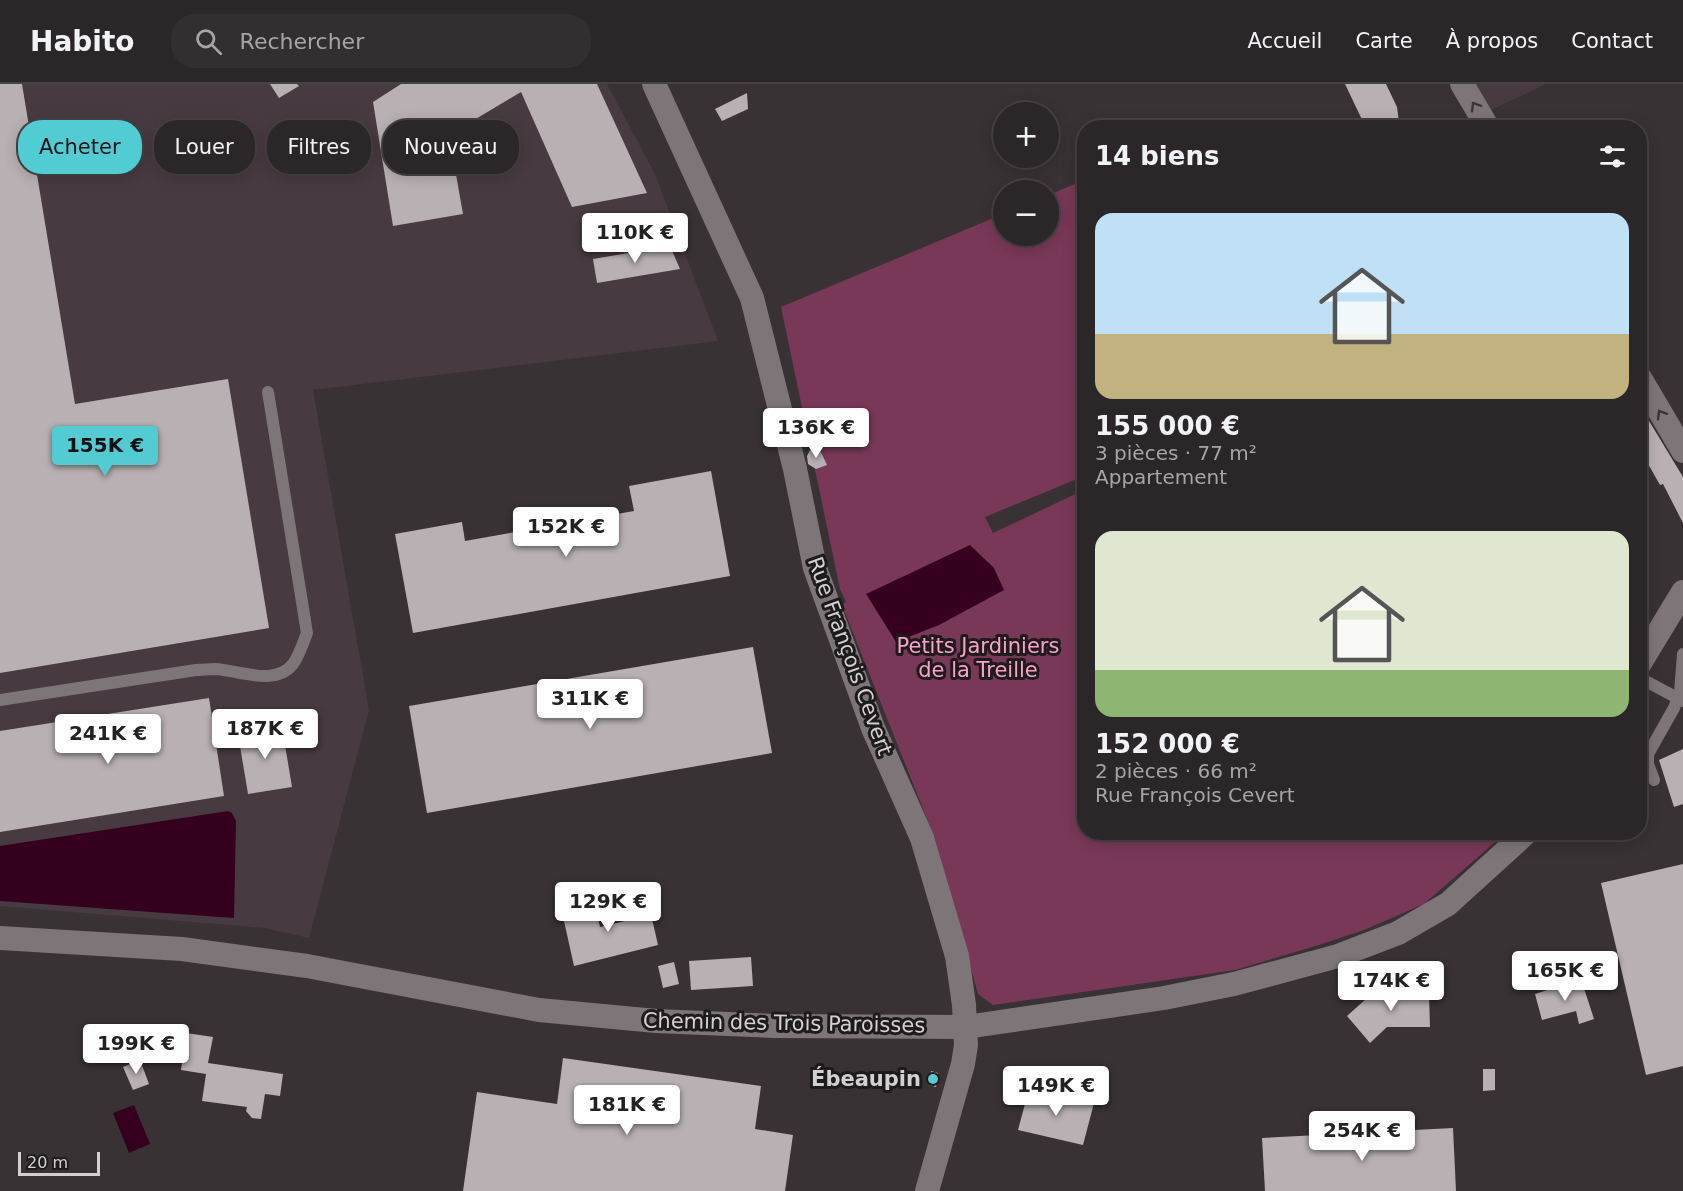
<!DOCTYPE html>
<html lang="fr">
<meta charset="utf-8">
<style>
:root{--surface:#2b2628;--page:#332e30;--text:#f1f3f6;--muted:#a6a5a8;--line:#474345;--accent:#51ccd3}
body{margin:0;font-family:"DejaVu Sans",sans-serif;background:var(--page);color:var(--text);height:100vh;display:flex;flex-direction:column;font-size:22px;white-space:nowrap}
*{box-sizing:border-box;margin:0}
p{font-size:20px;color:var(--muted)}
.icon{flex:none;width:33px;height:33px;fill:none;stroke:currentColor;stroke-width:2;stroke-linecap:round;stroke-linejoin:round}
.map{position:relative;flex:1;overflow:hidden}
.side{position:absolute;left:1077px;top:36px;width:570px;height:720px;display:flex;flex-direction:column;background:var(--surface);border-radius:24px;box-shadow:0 3px 15px #0003,0 0 0 2px var(--line)}
.side>*{flex:none}
.banner{position:absolute;left:18px;top:36px;width:570px;height:54px;display:flex;gap:12px}
.buttons{position:absolute;left:993px;top:18px;display:grid;gap:12px}
.buttons a{display:grid;place-items:center;width:66px;height:66px;border-radius:50%;background:var(--surface);box-shadow:0 3px 15px #0003,0 0 0 2px var(--line);font-size:30px}
.scale{position:absolute;left:18px;bottom:15px;width:82px;box-sizing:border-box;padding-left:6px;border:3px solid #d4d0d1;border-top:0;font-size:16px;line-height:21px;white-space:nowrap;color:#d4d0d1;-webkit-text-stroke:4px #1e1b1c;paint-order:stroke}
.price{position:absolute;translate:-50% -51px;padding:0 14px;border-radius:6px;background:#fff;color:#222;font-size:20px;line-height:39px;filter:drop-shadow(0 2px 3px #0008)}
.price::after{content:'';position:absolute;left:50%;top:36px;width:18px;height:14px;margin-left:-9px;background:inherit;clip-path:polygon(0 0,100% 0,50% 100%)}
.price.current{background:var(--accent);color:#111}
ul{padding:0;list-style:none}
li{display:grid;align-content:center;gap:12px;height:318px;padding:0 18px}
li span{display:grid;place-items:center;height:186px;border-radius:18px;color:#555}
li>.icon{margin-inline-start:auto}
span .icon{width:108px;height:108px;fill:#fffc;stroke-width:1}
li b{font-size:26px}
h2{display:flex;justify-content:space-between;align-items:center;height:72px;padding:0 18px;font-size:26px}
.chip{padding:0 21px;border-radius:24px;background:var(--surface);box-shadow:0 3px 15px #0003,0 0 0 2px var(--line);font-size:21px;line-height:54px}
.chip.current{background:var(--accent);color:#111}
header{display:flex;align-items:center;gap:36px;box-sizing:border-box;height:84px;padding:0 30px;background:var(--surface);border-bottom:2px solid var(--line)}
header strong{font-size:28px}
nav{display:flex;gap:33px;margin-inline-start:auto;font-size:21px}
.search{width:420px;height:54px;background:var(--page);display:flex;align-items:center;gap:15px;box-sizing:border-box;padding:0 21px;border-radius:24px;color:var(--muted);font-size:22px}
.map>svg:first-child{display:block}
</style>
<header>
<strong>Habito</strong>
<div class="search"><svg class="icon" aria-label="search" viewBox="0 0 24 24"><circle cx="10" cy="10" r="6"/><path d="M15 15l6 6"/></svg>Rechercher</div>
<nav><a>Accueil</a><a>Carte</a><a>À propos</a><a>Contact</a></nav>
</header>
<div class="map">
<svg width="1683" height="1107" viewBox="0 0 1683 1107">
<rect width="100%" height="100%" fill="#393235"/>
<g fill="#473a40">
<polygon points="0,0 607,0 655,90 718,257 313,306 369,626 309,854 264,844 0,822"/>
<polygon points="1475,0 1546,0 1491,26"/>
</g>
<polygon fill="#793858" points="1084,96 1084,392 985,433 993,449 1084,406 1084,748 1503,749 1494,759 1424,820 1364,846 1319,861 1235,886 993,921 978,910 935,755 842,521 846,518 840,505 781,223 1003,130 1004,152 1048,152 1049,111"/>
<g fill="#35001e">
<polygon points="970,461 994,484 1004,506 939,541 896,558 866,510"/>
<polygon points="228,727 232,729 236,737 234,834 0,817 0,762"/>
<polygon points="134,1021 150,1060 129,1069 113,1029"/>
</g>
<g fill="#b8b0b3">
<polygon points="0,0 22,0 75,320 228,295 269,544 0,589"/>
<polygon points="270,0 297,0 299,2 279,14"/>
<polygon points="401,0 597,0 647,109 572,123 521,8 449,51 463,130 393,142 373,18"/>
<polygon points="1345,0 1386,0 1397,23 1399,38 1390,44 1366,44"/>
<polygon points="747,9 748,25 722,37 715,25"/>
<polygon points="670,162 680,185 597,199 593,175"/>
<polygon points="1640,322 1683,393 1683,439 1663,400 1660,401 1643,371 1640,371"/>
<polygon points="818,362 827,381 816,385 808,380 807,372 810,366"/>
<polygon points="711,387 730,492 413,549 395,450 462,438 465,457 634,427 629,402"/>
<polygon points="753,563 772,669 427,729 409,622"/>
<polygon points="209,614 224,712 0,748 0,647"/>
<polygon points="282,643 292,703 248,710 238,650"/>
<polygon points="1683,665 1683,720 1674,723 1659,676"/>
<polygon points="1683,780 1683,982 1646,991 1601,799"/>
<polygon points="648,817 658,861 574,882 562,828 595,821 600,843 629,836 625,822"/>
<polygon points="751,873 753,902 691,906 689,877"/>
<polygon points="674,878 679,900 663,904 658,882"/>
<polygon points="1581,895 1594,935 1579,940 1576,927 1542,936 1535,910"/>
<polygon points="1399,904 1399,908 1415,907 1415,910 1429,910 1430,943 1387,943 1370,959 1347,932 1377,905"/>
<polygon points="186,949 213,953 208,979 283,990 280,1012 265,1010 261,1035 252,1034 246,1027 247,1023 202,1017 206,990 181,986"/>
<polygon points="563,974 761,1002 755,1045 793,1051 785,1107 463,1107 477,1008 557,1020"/>
<polygon points="140,976 149,1000 133,1006 123,983"/>
<polygon points="1483,985 1495,985 1495,1006 1483,1007"/>
<polygon points="931,987 938,989 936,1003 929,1001"/>
<polygon points="1029,1005 1094,1019 1083,1061 1018,1046"/>
<polygon points="1453,1044 1456,1107 1265,1107 1262,1054"/>
</g>
<g fill="none" stroke-linecap="round" stroke-linejoin="round">
<g stroke="#7d7578" stroke-width="12">
<polyline points="1640,594 1683,617"/>
<path d="M0 616 196 586C202 586 209 585 215 585 238 586 275 603 293 580 299 572 303 559 307 549L268 308"/>
<polyline points="1654,696 1648,680 1648,670 1674,624 1680,609 1683,570"/>
</g>
<g stroke="#7d7578" stroke-width="24">
<polyline points="654,0 752,214 795,385 815,484 873,644 922,754 957,872 964,921 966,961 963,980 927,1107"/>
<polyline points="1462,0 1488,44"/>
<polyline points="1640,294 1683,367"/>
<polyline points="1640,579 1683,508"/>
<polyline points="0,854 182,865 307,882 539,926 656,937 774,942 966,943 1164,914 1234,900 1338,872 1398,849 1448,820 1527,748"/>
</g>
</g>
<defs><path id="oneway-chevron" d="M-2-3.5L2.5 0L-2 3.5" fill="none" stroke-width="1.6" stroke-linecap="round" stroke-linejoin="round" transform="scale(1.5)"/></defs>
<g stroke="#3a3638">
<use href="#oneway-chevron" transform="translate(1475 22) rotate(-121)"/>
<use href="#oneway-chevron" transform="translate(1661 330) rotate(-121)"/>
</g>
<circle fill="#51ccd3" stroke="#1e1b1c" stroke-width="2" cx="933" cy="995" r="6"/>
<g text-anchor="middle" dominant-baseline="central" stroke-width="6" stroke-linejoin="round" paint-order="stroke">
<g font-size="21" fill="#fca0cb" stroke="#1e1b1c">
<text x="978" y="562">Petits Jardiniers<tspan x="978" dy="24">de la Treille</tspan></text>
</g>
<g font-size="21" fill="#d4d0d1" stroke="#1e1b1c">
<text transform="translate(850 572) rotate(70)">Rue François Cevert</text>
<text transform="translate(784 939) rotate(1)">Chemin des Trois Paroisses</text>
</g>
<g font-size="21" font-weight="bold" fill="#d4d0d1" stroke="#1e1b1c" text-anchor="end">
<text x="921" y="995">Ébeaupin</text>
</g>
</g>
</svg>
<div class="buttons">
<a>+</a>
<a>−</a>
</div>
<div class="scale">20 m</div>
<b class="price" style="left:635px;top:180px">110K €</b>
<b class="price" style="left:816px;top:375px">136K €</b>
<b class="price current" style="left:105px;top:393px">155K €</b>
<b class="price" style="left:566px;top:474px">152K €</b>
<b class="price" style="left:590px;top:646px">311K €</b>
<b class="price" style="left:265px;top:676px">187K €</b>
<b class="price" style="left:108px;top:681px">241K €</b>
<b class="price" style="left:608px;top:849px">129K €</b>
<b class="price" style="left:1565px;top:918px">165K €</b>
<b class="price" style="left:1391px;top:928px">174K €</b>
<b class="price" style="left:136px;top:991px">199K €</b>
<b class="price" style="left:1056px;top:1033px">149K €</b>
<b class="price" style="left:627px;top:1052px">181K €</b>
<b class="price" style="left:1362px;top:1078px">254K €</b>
<div class="banner">
<a class="chip current">Acheter</a>
<a class="chip">Louer</a>
<a class="chip">Filtres</a>
<a class="chip">Nouveau</a>
</div>
<section class="side">
<h2>14 biens<svg class="icon" aria-label="filters" viewBox="0 0 24 24"><path d="M4 7h16M4 17h16"/><circle cx="9" cy="7" r="2"/><circle cx="15" cy="17" r="2"/></svg></h2>
<ul>
<li><span style="background:linear-gradient(#bfe0f5 65%,#c2b280 0)"><svg class="icon" aria-label="home" viewBox="0 0 24 24"><path d="M3 11l9-7 9 7M6 9v11h12V9"/></svg></span><div><b>155 000 €</b><p>3 pièces · 77 m²</p><p>Appartement</p></div></li>
<li><span style="background:linear-gradient(#dfe7d0 75%,#8fb573 0)"><svg class="icon" aria-label="home" viewBox="0 0 24 24"><path d="M3 11l9-7 9 7M6 9v11h12V9"/></svg></span><div><b>152 000 €</b><p>2 pièces · 66 m²</p><p>Rue François Cevert</p></div></li>
</ul>
</section>
</div>
